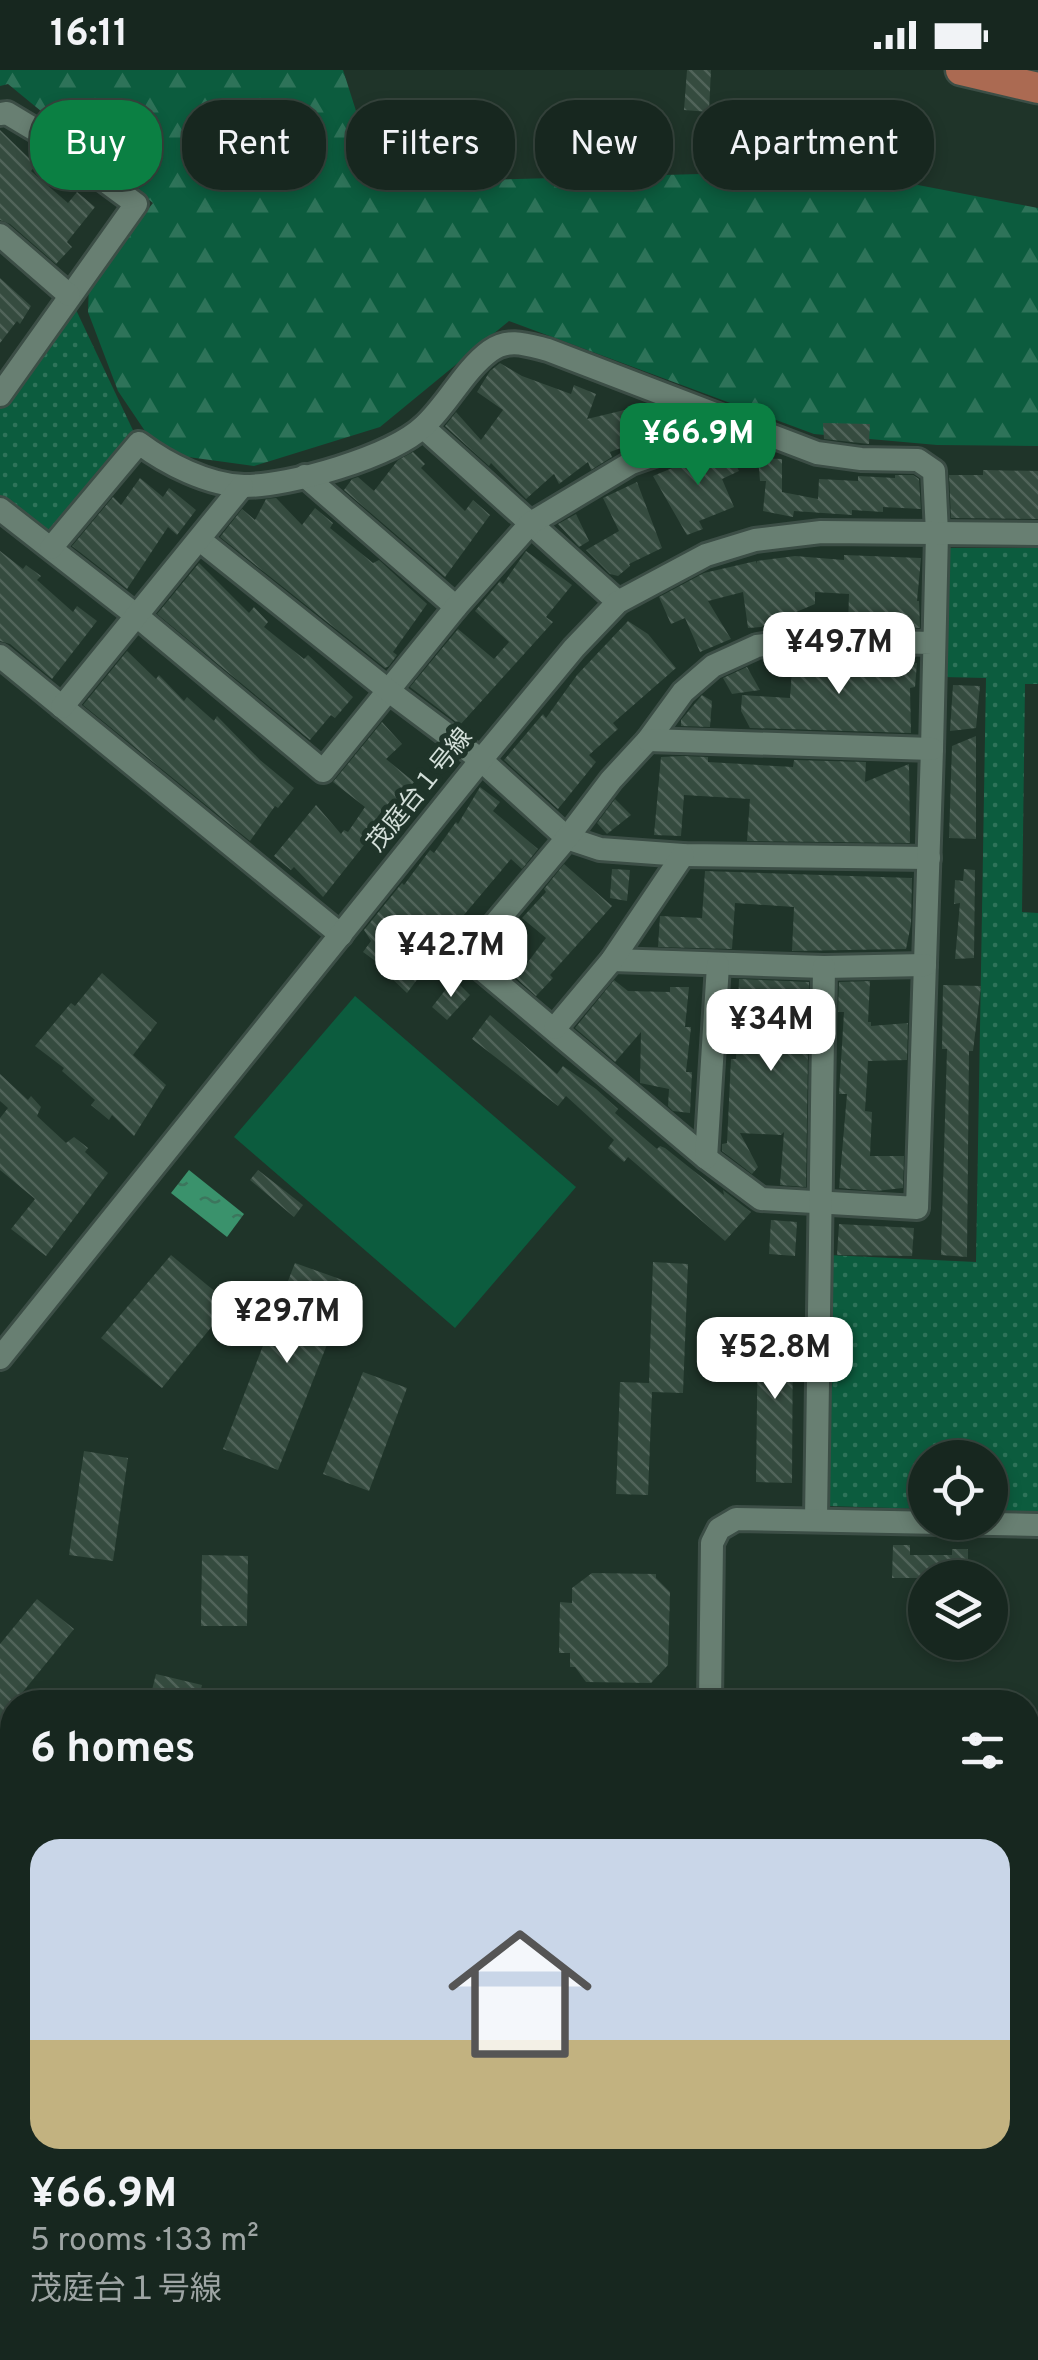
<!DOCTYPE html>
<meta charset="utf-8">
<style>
:root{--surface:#17271f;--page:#202f28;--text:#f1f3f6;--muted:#9ea5a4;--line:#36443d;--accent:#0b8043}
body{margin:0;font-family:Overpass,"Noto Sans JP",sans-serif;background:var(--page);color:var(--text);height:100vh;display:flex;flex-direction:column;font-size:38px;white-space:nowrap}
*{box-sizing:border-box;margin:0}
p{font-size:32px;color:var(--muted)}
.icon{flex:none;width:55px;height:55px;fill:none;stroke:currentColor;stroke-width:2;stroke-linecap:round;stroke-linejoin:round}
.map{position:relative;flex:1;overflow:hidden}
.drawer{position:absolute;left:0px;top:1620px;width:1040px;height:670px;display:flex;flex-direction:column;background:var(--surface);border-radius:40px 40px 0 0;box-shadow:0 5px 15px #0003,0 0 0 2px var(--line)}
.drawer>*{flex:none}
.guide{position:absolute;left:30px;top:30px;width:980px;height:90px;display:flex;gap:20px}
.controls{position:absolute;left:908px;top:1370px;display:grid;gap:20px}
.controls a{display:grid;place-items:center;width:100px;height:100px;border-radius:50%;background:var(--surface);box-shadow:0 5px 15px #0003,0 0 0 2px var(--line);font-size:50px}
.price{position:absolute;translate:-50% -85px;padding:0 22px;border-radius:20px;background:#fff;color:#222;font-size:32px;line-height:65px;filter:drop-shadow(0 2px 5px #0008)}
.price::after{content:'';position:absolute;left:50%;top:60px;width:30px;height:22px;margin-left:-15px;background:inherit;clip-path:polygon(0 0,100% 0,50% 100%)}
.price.selected{background:var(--accent);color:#fff}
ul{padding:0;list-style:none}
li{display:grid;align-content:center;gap:20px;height:530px;padding:0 30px}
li+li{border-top:2px solid var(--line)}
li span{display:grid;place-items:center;height:310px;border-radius:30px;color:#555}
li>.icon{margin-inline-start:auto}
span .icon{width:180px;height:180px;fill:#fffc;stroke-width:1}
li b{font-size:42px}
h2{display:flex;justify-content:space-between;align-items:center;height:120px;padding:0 30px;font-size:42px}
.pill{padding:0 35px;border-radius:40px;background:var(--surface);box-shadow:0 5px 15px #0003,0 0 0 2px var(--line);font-size:35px;line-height:90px}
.pill.selected{background:var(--accent);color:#fff}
.status{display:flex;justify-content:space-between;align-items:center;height:70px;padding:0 50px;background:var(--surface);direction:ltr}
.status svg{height:28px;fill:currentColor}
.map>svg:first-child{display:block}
</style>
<div class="status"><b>16:11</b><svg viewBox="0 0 49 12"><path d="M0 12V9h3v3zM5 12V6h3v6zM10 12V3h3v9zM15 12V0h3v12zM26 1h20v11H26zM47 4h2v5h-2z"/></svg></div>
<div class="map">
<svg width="1038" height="2290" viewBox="0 0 1038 2290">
<defs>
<pattern id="forest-firs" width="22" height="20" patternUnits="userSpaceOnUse" patternTransform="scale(2.5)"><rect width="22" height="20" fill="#0c5c3e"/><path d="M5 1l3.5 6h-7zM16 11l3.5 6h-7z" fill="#2e7359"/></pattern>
<pattern id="park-dots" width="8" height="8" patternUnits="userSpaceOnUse" patternTransform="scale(2.5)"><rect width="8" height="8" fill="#0c5c3e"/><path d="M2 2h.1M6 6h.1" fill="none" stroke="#2e7359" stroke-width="1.8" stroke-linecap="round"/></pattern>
<pattern id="water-ripples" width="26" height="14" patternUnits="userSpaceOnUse" patternTransform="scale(2.5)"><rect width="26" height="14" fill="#3a926c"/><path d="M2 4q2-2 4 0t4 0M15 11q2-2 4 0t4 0" fill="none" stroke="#3c765d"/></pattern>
<pattern id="building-back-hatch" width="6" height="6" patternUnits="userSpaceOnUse" patternTransform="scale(2.5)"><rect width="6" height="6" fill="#354b3f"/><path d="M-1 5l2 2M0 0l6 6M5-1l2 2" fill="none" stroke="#51645a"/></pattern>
</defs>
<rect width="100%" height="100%" fill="#1f3429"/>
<polygon fill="url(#forest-firs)" points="0,0 343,0 379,113 840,100 1038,138 1038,376 937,375 814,364 509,251 380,357 254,396 181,386 147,364 118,321 88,242 89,213 153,133 8,14 0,16"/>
<g fill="url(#park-dots)">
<polygon points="69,225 139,373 51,478 0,439 0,320"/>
<polygon points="947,478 1038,478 1038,614 1025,614 1022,842 1038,843 1038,1442 990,1441 990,1388 925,1388 925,1439 828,1436 828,1185 976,1192 986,608 943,607"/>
<polygon points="427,2278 584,2278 593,2290 487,2290"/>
</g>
<g fill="#0c5c3e">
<polygon points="355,926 576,1117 455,1258 234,1067"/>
<polygon points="1028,2153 1038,2153 1038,2290 885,2290 885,2278 1028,2278"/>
</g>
<polygon fill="url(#water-ripples)" points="189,1100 244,1144 227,1167 171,1123"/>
<g fill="url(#building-back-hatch)">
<polygon points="687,0 711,0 709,42 684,40"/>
<polygon points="0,60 36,95 31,101 68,133 77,122 95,137 67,172 72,177 56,194 10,154 0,150"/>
<polygon points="0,208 31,236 20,254 17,251 0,273"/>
<polygon points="500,293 522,306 571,324 574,315 596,324 587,349 637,337 643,370 610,382 612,387 591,400 588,392 559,414 554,404 526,429 491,393 489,396 445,356 456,342 481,370 503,340 477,322 490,301"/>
<polygon points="823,353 870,354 869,374 824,369"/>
<polygon points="727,376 739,401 722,409 734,437 699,451 703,459 687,465 653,406 677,396 676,393"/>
<polygon points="413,382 425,394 421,398 465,441 473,430 490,445 445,507 344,420 352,409 358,407 374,421 398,390"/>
<polygon points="758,388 782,389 782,422 818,429 819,409 858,411 858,406 895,408 895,405 913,405 919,409 921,439 883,437 883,442 852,440 852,445 794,441 793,447 763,441 766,411 760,411"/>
<polygon points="983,400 1038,401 1038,449 951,448 949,405 983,405"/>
<polygon points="140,408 163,427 169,418 196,440 177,465 168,457 127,519 72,476 113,427 121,435"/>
<polygon points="637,412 662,478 629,494 630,496 618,506 610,504 586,480 619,461 603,428"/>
<polygon points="276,428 302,455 315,438 333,453 330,458 373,493 379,490 427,534 393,582 397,585 389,596 385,598 220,467 242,439 255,450 266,429"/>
<polygon points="576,444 589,471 579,477 558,454"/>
<polygon points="0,481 23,499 26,495 41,506 37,510 73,542 77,536 97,551 52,609 10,574 0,571"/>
<polygon points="526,481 572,515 546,547 553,552 460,655 410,617 458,559 494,589 509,572 475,541 500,511 503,514"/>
<polygon points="844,485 921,488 917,531 919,531 920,558 848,556 849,524 815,522 815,534 761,557 748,558 743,522 708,531 731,569 700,582 685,548 671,554 659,527 704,503 756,491 757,494 757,491 795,486 844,490"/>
<polygon points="199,493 249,543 254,537 268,552 264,557 304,589 308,585 353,627 335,648 331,645 310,670 157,544"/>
<polygon points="628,551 648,564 676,598 613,653 618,659 589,685 596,692 558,739 504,690 543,644 546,648 577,605"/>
<polygon points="127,581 156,609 159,605 184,631 187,627 214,651 217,646 260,690 294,718 278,738 275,736 250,771 83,635"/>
<polygon points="793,586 868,587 868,594 917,593 915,617 910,618 911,663 750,658 741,641 742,625 790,628"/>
<polygon points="747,597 760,620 732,624 723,608"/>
<polygon points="953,615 980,616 976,658 950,661"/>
<polygon points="702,625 712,631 710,657 681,656 681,650"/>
<polygon points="382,652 402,674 386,689 414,712 379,754 383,759 372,772 368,770 323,827 294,797 291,800 274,786 316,735 341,764 344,760 348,762 365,737 333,712"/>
<polygon points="976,666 976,769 949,768 952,676"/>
<polygon points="682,686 708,687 708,692 793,697 794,690 866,692 865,712 909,694 910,773 747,771 750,729 684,725 681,766 654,765 661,687"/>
<polygon points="480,717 500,732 493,741 538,779 522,799 511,789 431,884 434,887 407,923 387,904 389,901 363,882 371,871 364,860 402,813 404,815 430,780 434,783 456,752 458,754"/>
<polygon points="615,729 631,745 607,764 597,753"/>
<polygon points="564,794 612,836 550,905 553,908 536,926 516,908 546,868 522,848 546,822 544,819"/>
<polygon points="612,799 630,800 627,831 610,828"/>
<polygon points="964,799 975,800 974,888 955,889 960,833 954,834 955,810 963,811"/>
<polygon points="705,801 912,808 911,854 906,879 792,881 794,837 735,833 732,879 658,877 660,846 702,848"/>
<polygon points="504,866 513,877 498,894 488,885"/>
<polygon points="102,903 157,953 133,985 166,1015 134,1066 112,1045 109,1050 91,1035 95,1030 62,1001 64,998 35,976 71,933 75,936"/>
<polygon points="454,909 470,925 447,950 432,937"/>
<polygon points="739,909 809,912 806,1117 780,1115 784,1062 781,1065 740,1063 758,1097 752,1104 722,1081 722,1074 727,1073 731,989 736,989"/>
<polygon points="614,910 628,921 670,922 670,917 689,917 685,957 691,957 686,1002 692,1002 690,1043 673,1041 668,1036 669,1019 640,1013 641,962 615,992 575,958"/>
<polygon points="870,911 868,952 871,952 871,956 908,953 907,990 868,991 865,1041 872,1042 870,1086 904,1086 903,1118 876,1121 839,1118 847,1024 839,1024 844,942 838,942 839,912"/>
<polygon points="943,915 981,916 973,981 969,981 967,1187 941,1185 947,979 942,979"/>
<polygon points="490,945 557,1004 563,996 596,1019 618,1039 615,1043 657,1079 660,1076 665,1078 724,1125 723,1120 751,1142 725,1171 628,1087 624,1092 608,1078 614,1070 566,1026 558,1036 472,969"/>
<polygon points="0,1004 28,1030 31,1026 41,1037 37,1046 66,1073 74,1067 88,1078 85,1082 108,1103 46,1186 11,1159 35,1129 0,1100 0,1048 8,1038 0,1031"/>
<polygon points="258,1100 303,1135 294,1147 250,1110"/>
<polygon points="771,1150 797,1152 795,1186 769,1184"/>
<polygon points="839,1154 914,1158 912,1186 837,1185"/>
<polygon points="171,1185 230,1234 162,1318 101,1268"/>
<polygon points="653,1192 688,1194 683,1323 652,1322 648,1425 616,1424 620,1312 649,1313"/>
<polygon points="295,1193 351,1213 278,1400 223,1379"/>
<polygon points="758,1250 793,1251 792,1413 756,1412"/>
<polygon points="363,1302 407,1318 369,1421 323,1404"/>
<polygon points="84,1381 128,1388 113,1491 69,1485"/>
<polygon points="893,1475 910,1475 910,1485 952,1485 952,1479 968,1479 968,1508 892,1508"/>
<polygon points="202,1485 248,1486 247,1556 201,1556"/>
<polygon points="592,1503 656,1504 656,1508 670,1522 668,1595 651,1613 586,1612 575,1597 570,1597 570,1583 559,1583 560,1532 572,1533 572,1518"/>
<polygon points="37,1529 74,1559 0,1650 0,1574"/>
<polygon points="156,1604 202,1615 198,1632 149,1632"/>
</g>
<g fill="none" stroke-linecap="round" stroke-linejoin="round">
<defs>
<g id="minor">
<polyline points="0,44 7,43 37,61 136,134 0,325"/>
<polyline points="0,165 69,225"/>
<polyline points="423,357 618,532"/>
<polyline points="305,406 456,537"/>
<polyline points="0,439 137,546 323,701 456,537 531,453 631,393 741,355"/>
<polyline points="200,470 389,621 481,690 567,768 600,779 683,785 929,788"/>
<path d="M51 478 139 373C167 394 208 415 244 416 290 416 391 387 424 356 448 334 464 300 490 281 509 267 528 275 548 280L817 383 861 389 918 390 934 401 937 463 932 679 917 1138 761 1129 706 1088 467 887 567 768 611 710 648 670 683 622 713 596 757 576 799 570 932 573"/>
<polyline points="0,586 341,865"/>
<polyline points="62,637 242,416"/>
<polyline points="648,670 932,679"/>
<polyline points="612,890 824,897 925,895"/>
<polyline points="555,958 612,890 683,785"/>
<polyline points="706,1088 718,895"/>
<polyline points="0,1288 481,690 574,578 618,532 706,485 755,470 821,462 1038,464"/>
<polyline points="816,1450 824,897"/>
<polyline points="710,1632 712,1473 719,1459 736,1449 1038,1455"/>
<polyline points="1028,1664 1038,1664"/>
<polyline points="0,1825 12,1831"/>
<polyline points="1028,1920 1038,1921"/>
<polyline points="0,1930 12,1935"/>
<polyline points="1028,2004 1038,2004"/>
<polyline points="0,2059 12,2062"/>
<polyline points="1028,2108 1038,2108"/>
<polyline points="0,2207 12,2207"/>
<polyline points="588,2278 594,2290"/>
<polyline points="824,2290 825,2278"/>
</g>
<polyline id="major" points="961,0 1038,18"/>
</defs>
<use href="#minor" stroke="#3c4e46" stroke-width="28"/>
<use href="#major" stroke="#3c4e46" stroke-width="35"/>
<use href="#minor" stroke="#687f72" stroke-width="22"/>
<use href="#major" stroke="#ab6a52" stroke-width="30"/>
</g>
<g text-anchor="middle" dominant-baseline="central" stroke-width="10" stroke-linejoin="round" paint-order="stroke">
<g font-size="25" fill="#d3dfd9" stroke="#1f3429">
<text transform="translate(421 721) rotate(-51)">茂庭台１号線</text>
</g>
</g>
</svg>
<div class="controls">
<a><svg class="icon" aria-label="locate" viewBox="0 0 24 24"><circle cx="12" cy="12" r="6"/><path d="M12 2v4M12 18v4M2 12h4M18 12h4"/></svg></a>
<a><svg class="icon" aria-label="layers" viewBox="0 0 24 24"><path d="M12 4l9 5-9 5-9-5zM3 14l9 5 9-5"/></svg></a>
</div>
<b class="price selected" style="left:698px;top:418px">¥66.9M</b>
<b class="price" style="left:839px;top:627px">¥49.7M</b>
<b class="price" style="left:451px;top:930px">¥42.7M</b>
<b class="price" style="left:771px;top:1004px">¥34M</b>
<b class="price" style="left:287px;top:1296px">¥29.7M</b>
<b class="price" style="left:775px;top:1332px">¥52.8M</b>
<div class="guide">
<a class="pill selected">Buy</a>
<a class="pill">Rent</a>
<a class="pill">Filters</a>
<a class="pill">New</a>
<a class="pill">Apartment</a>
</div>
<section class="drawer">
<h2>6 homes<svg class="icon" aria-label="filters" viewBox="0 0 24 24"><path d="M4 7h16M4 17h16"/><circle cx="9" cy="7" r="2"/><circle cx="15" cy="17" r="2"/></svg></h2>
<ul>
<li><span style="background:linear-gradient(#c9d6e8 65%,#c2b280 0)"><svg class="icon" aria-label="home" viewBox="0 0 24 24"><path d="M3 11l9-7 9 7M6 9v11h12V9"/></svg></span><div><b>¥66.9M</b><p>5 rooms · 133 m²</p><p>茂庭台１号線</p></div></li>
</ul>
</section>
</div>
